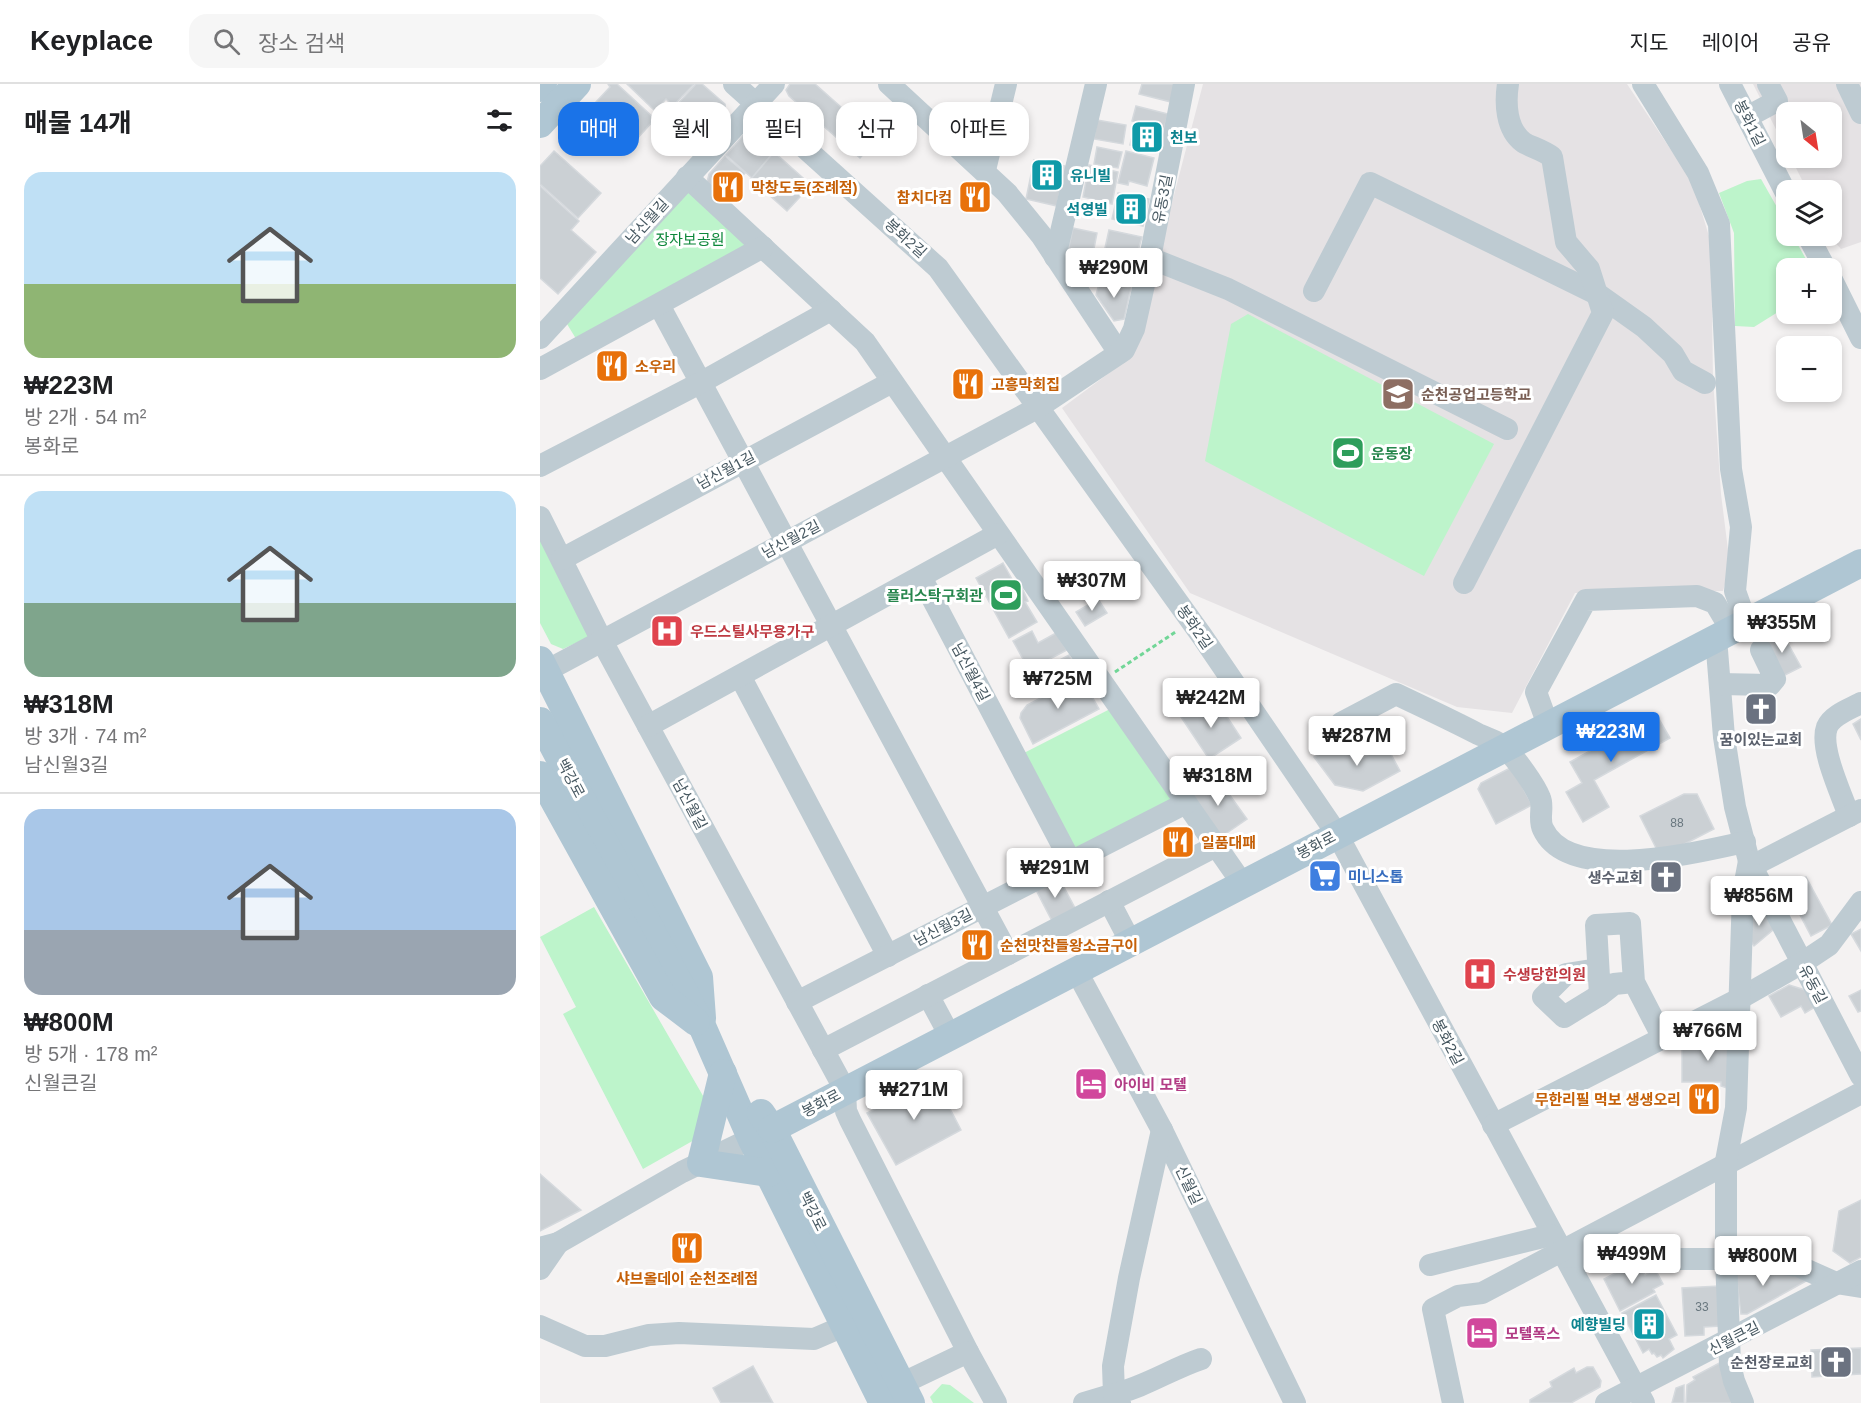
<!DOCTYPE html>
<html lang="ko">
<meta charset="utf-8">
<style>
:root{--surface:#fff;--page:#f6f6f6;--text:#202124;--muted:#757577;--line:#e0e0e0;--accent:#1a73e8}
body{margin:0;font-family:Helvetica,"Noto Sans KR",sans-serif;background:var(--page);color:var(--text);height:100vh;display:flex;flex-direction:column;font-size:22px;white-space:nowrap}
*{box-sizing:border-box;margin:0}
p{font-size:20px;color:var(--muted)}
.icon{flex:none;width:33px;height:33px;fill:none;stroke:currentColor;stroke-width:2;stroke-linecap:round;stroke-linejoin:round}
.map{position:relative;flex:1;overflow:hidden}
.side{display:flex;flex-direction:column;background:var(--surface);width:540px}
.side>*{flex:none}
.top-card{position:absolute;left:18px;top:18px;width:570px;height:54px;display:flex;gap:12px}
.needle{width:39px;rotate:150deg}
.fabs{position:absolute;left:1236px;top:18px;display:grid;gap:12px}
.fabs a{display:grid;place-items:center;width:66px;height:66px;border-radius:12px;background:var(--surface);box-shadow:0 3px 9px #0003;font-size:30px}
.price{position:absolute;translate:-50% -51px;padding:0 14px;border-radius:6px;background:#fff;color:#222;font-size:20px;line-height:39px;filter:drop-shadow(0 2px 3px #0008)}
.price::after{content:'';position:absolute;left:50%;top:36px;width:18px;height:14px;margin-left:-9px;background:inherit;clip-path:polygon(0 0,100% 0,50% 100%)}
.price.on{background:var(--accent);color:#fff}
ul{padding:0;list-style:none}
li{display:grid;align-content:center;gap:12px;height:318px;padding:0 24px}
li+li{border-top:2px solid var(--line)}
li span{display:grid;place-items:center;height:186px;border-radius:18px;color:#555}
li>.icon{margin-inline-start:auto}
span .icon{width:108px;height:108px;fill:#fffc;stroke-width:1}
li b{font-size:26px}
h2{display:flex;justify-content:space-between;align-items:center;height:72px;padding:0 24px;font-size:26px}
.chip{padding:0 21px;border-radius:18px;background:var(--surface);box-shadow:0 3px 9px #0003;font-size:21px;line-height:54px}
.chip.on{background:var(--accent);color:#fff}
header{display:flex;align-items:center;gap:36px;box-sizing:border-box;height:84px;padding:0 30px;background:var(--surface);border-bottom:2px solid var(--line)}
header strong{font-size:28px}
nav{display:flex;gap:33px;margin-inline-start:auto;font-size:21px}
.search{width:420px;height:54px;background:var(--page);display:flex;align-items:center;gap:15px;box-sizing:border-box;padding:0 21px;border-radius:18px;color:var(--muted);font-size:22px}
main{display:flex;flex:1;min-height:0}
.map>svg:first-child{display:block}
</style>
<header>
<strong>Keyplace</strong>
<div class="search"><svg class="icon" aria-label="search" viewBox="0 0 24 24"><circle cx="10" cy="10" r="6"/><path d="M15 15l6 6"/></svg>장소 검색</div>
<nav><a>지도</a><a>레이어</a><a>공유</a></nav>
</header>
<main>
<section class="side">
<h2>매물 14개<svg class="icon" aria-label="filters" viewBox="0 0 24 24"><path d="M4 7h16M4 17h16"/><circle cx="9" cy="7" r="2"/><circle cx="15" cy="17" r="2"/></svg></h2>
<ul>
<li><span style="background:linear-gradient(#bfe0f5 60%,#8fb573 0)"><svg class="icon" aria-label="home" viewBox="0 0 24 24"><path d="M3 11l9-7 9 7M6 9v11h12V9"/></svg></span><div><b>₩223M</b><p>방 2개 · 54 m²</p><p>봉화로</p></div></li>
<li><span style="background:linear-gradient(#bfe0f5 60%,#7fa58c 0)"><svg class="icon" aria-label="home" viewBox="0 0 24 24"><path d="M3 11l9-7 9 7M6 9v11h12V9"/></svg></span><div><b>₩318M</b><p>방 3개 · 74 m²</p><p>남신월3길</p></div></li>
<li><span style="background:linear-gradient(#a9c7e8 65%,#9aa5b1 0)"><svg class="icon" aria-label="home" viewBox="0 0 24 24"><path d="M3 11l9-7 9 7M6 9v11h12V9"/></svg></span><div><b>₩800M</b><p>방 5개 · 178 m²</p><p>신월큰길</p></div></li>
</ul>
</section>
<div class="map">
<svg width="1321" height="1319" viewBox="0 0 1321 1319">
<rect width="100%" height="100%" fill="#f4f2f2"/>
<g fill="#e5e2e4">
<polygon points="663,0 1087,0 1153,99 1171,159 1173,295 1181,410 1190,482 1183,507 1035,509 972,629 917,623 650,509 522,324 592,272"/>
<polygon points="1213,0 1321,0 1321,158 1301,165 1291,154 1292,106 1267,106 1251,74 1292,74 1292,28 1246,28 1246,65"/>
</g>
<g fill="#bdf4cb">
<polygon points="1221,95 1246,139 1246,152 1253,152 1271,184 1246,184 1246,223 1214,243 1195,242 1194,149 1179,109 1207,97"/>
<polygon points="147,103 210,162 38,258 27,240"/>
<polygon points="708,230 954,360 884,492 665,377 691,240"/>
<polygon points="0,449 51,552 23,565 11,560 0,539"/>
<polygon points="572,624 637,718 533,771 480,671"/>
<polygon points="54,823 166,1017 156,1055 103,1085 23,930 36,923 0,853"/>
<polygon points="402,1300 410,1301 434,1319 393,1319 390,1313"/>
</g>
<g fill="#cbd0d4" stroke="#d5d9dd" stroke-width="1.5">
<polygon points="77,0 115,35 84,69 43,32 70,3 68,0"/>
<polygon points="87,0 154,0 133,22 126,15 115,27"/>
<polygon points="156,0 162,0 185,20 186,30 164,54 132,26"/>
<polygon points="250,0 275,0 337,55 320,74 249,12 246,6"/>
<polygon points="602,0 636,0 631,18 599,10"/>
<polygon points="596,22 628,30 624,45 592,37"/>
<polygon points="557,36 586,41 583,60 554,55"/>
<polygon points="595,39 623,45 619,67 590,61"/>
<polygon points="208,46 215,46 237,64 212,94 186,71"/>
<polygon points="557,63 582,68 578,84 554,80"/>
<polygon points="14,67 61,109 38,134 0,100 0,82"/>
<polygon points="586,67 614,74 607,102 589,97 588,101 578,99"/>
<polygon points="234,68 271,101 247,127 211,95"/>
<polygon points="185,72 205,89 184,113 167,98 169,90"/>
<polygon points="494,76 525,82 517,122 486,115"/>
<polygon points="549,81 578,88 572,120 543,113"/>
<polygon points="0,102 39,137 31,146 56,168 18,210 0,194"/>
<polygon points="578,109 609,115 603,142 572,135"/>
<polygon points="533,144 557,149 551,180 546,179 544,185 531,182 532,167 528,167"/>
<polygon points="569,146 602,153 594,180 563,173"/>
<polygon points="560,196 591,204 584,235 574,237 556,211"/>
<polygon points="463,479 478,506 482,504 488,517 485,518 497,538 469,554 436,494"/>
<polygon points="558,515 567,529 545,542 536,528"/>
<polygon points="492,547 498,559 516,549 527,566 489,586 473,557"/>
<polygon points="1241,547 1261,583 1243,592 1224,556"/>
<polygon points="529,571 538,587 506,604 497,588"/>
<polygon points="541,593 559,625 493,660 480,634 481,629 487,621"/>
<polygon points="678,619 701,654 669,675 639,630 654,621 660,631"/>
<polygon points="1116,630 1130,654 1054,696 1069,723 1043,738 1026,708 1042,699 1030,678"/>
<polygon points="1321,635 1321,656 1313,640"/>
<polygon points="806,656 811,664 807,666 814,678 846,661 860,687 823,707 795,701 774,673"/>
<polygon points="972,683 992,721 956,740 938,705 941,699"/>
<polygon points="676,692 707,735 681,753 650,711"/>
<polygon points="1144,710 1157,710 1174,745 1131,767 1118,768 1100,732"/>
<polygon points="1266,793 1292,841 1271,852 1246,804"/>
<polygon points="519,794 535,824 512,837 496,806"/>
<polygon points="1219,822 1234,845 1214,862 1208,853 1209,838 1216,834 1212,826"/>
<polygon points="1321,845 1321,867 1311,850"/>
<polygon points="1249,901 1265,906 1275,923 1265,929 1261,922 1241,933 1229,912"/>
<polygon points="1321,906 1321,927 1318,928 1309,912"/>
<polygon points="1142,956 1193,956 1193,1006 1181,1002 1181,998 1142,998"/>
<polygon points="394,994 421,1046 356,1081 327,1029"/>
<polygon points="0,1090 41,1126 0,1147"/>
<polygon points="1321,1116 1321,1173 1310,1179 1293,1167 1299,1127"/>
<polygon points="1098,1177 1105,1191 1115,1185 1123,1200 1113,1205 1115,1208 1080,1227 1064,1195"/>
<polygon points="1213,1183 1233,1185 1268,1196 1207,1230 1201,1230 1196,1190"/>
<polygon points="1179,1202 1181,1242 1164,1243 1164,1251 1145,1252 1142,1204"/>
<polygon points="1116,1211 1137,1251 1129,1255 1134,1265 1123,1274 1121,1271 1117,1273 1114,1269 1112,1270 1109,1265 1103,1269 1082,1229"/>
<polygon points="1321,1264 1321,1290 1272,1293 1271,1266"/>
<polygon points="1183,1277 1194,1319 1146,1319 1147,1301 1155,1296 1153,1293"/>
<polygon points="213,1282 233,1319 181,1319 173,1304"/>
<polygon points="1047,1283 1053,1283 1061,1297 1060,1303 1031,1319 990,1319 990,1316 1012,1303 1010,1298 1034,1284 1036,1289"/>
<polygon points="1144,1301 1144,1319 1132,1319 1136,1304"/>
</g>
<g fill="none" stroke-linecap="round" stroke-linejoin="round">
<polyline stroke="#71d697" stroke-width="3" stroke-dasharray="4.5 3" stroke-linecap="butt" points="575,588 637,547"/>
<g stroke="#becbd2" stroke-width="22">
<polyline points="194,0 398,184 662,552 797,750 1104,1319"/>
<polyline points="349,0 467,109 501,151 579,269"/>
<polyline points="1103,0 1158,89 1179,140 1191,385 1201,443 1195,507 1206,538"/>
<polyline points="1190,0 1246,109"/>
<polyline points="1307,0 1321,29"/>
<polyline points="1207,33 1237,17 1228,0"/>
<polyline points="445,86 466,0"/>
<polyline points="147,93 325,258 702,799"/>
<polyline points="1268,152 1285,184"/>
<polyline points="515,173 556,0"/>
<polyline points="610,174 688,205 967,345"/>
<polyline points="1292,196 1321,254"/>
<polyline points="774,207 830,99 1059,211 1104,243 1133,270 1143,287 1165,299"/>
<polyline points="119,221 468,870"/>
<polyline points="0,254 234,0"/>
<polyline points="0,285 223,163"/>
<polyline points="0,382 160,299 291,226"/>
<polyline points="0,433 62,557 305,1006 306,1027 310,1036 428,1268"/>
<polyline points="22,475 352,298"/>
<polyline points="381,493 531,778"/>
<path d="M924 499 1063 229 1049 185 1026 158 1012 73C1003 66 988 62 983 58 966 45 965 19 968 0"/>
<polyline points="1176,554 1184,653 1195,723 1209,777 1321,992"/>
<polyline points="6,587 497,324 584,266 594,245 610,174 644,0"/>
<polyline points="200,592 348,872"/>
<polyline points="1180,600 1230,601 1235,595 1221,566"/>
<path d="M801 639 856 610C883 623 911 636 938 650 947 654 960 658 966 665 976 675 995 701 1000 714 1004 723 998 735 1003 745 1029 801 1158 768 1205 758"/>
<polyline points="1008,641 996,608 1046,516 1157,512 1175,519 1191,546"/>
<polyline points="108,642 458,450"/>
<path d="M1309 732C1302 711 1279 664 1287 643 1292 631 1310 625 1321 619"/>
<polyline points="1212,782 1321,726"/>
<polyline points="569,817 590,857"/>
<polyline points="1058,885 1026,890 1003,913 1024,933 1060,911"/>
<polyline points="536,886 622,1046 755,1319"/>
<polyline points="1094,898 1074,900 1060,911 1056,841 1090,839 1094,898 1123,954"/>
<polyline points="388,911 410,952"/>
<polyline points="257,918 646,719"/>
<polyline points="283,966 676,762"/>
<polyline points="953,1041 1199,915 1262,879 1289,861 1321,818"/>
<polyline points="0,1164 18,1159 142,1088 225,1048"/>
<polyline points="1023,1172 1081,1175 1207,1175 1258,1182 1296,1199 1321,1203"/>
<polyline points="890,1181 1011,1151"/>
<polyline points="0,1185 18,1159"/>
<polyline points="0,1242 45,1262 65,1262 109,1251 139,1249 274,1255 304,1242"/>
<polyline points="361,1300 428,1268 456,1319"/>
<polyline points="544,1319 574,1310 573,1282 589,1194 622,1046"/>
<path d="M580 1319 574 1310C605 1303 631 1285 661 1275"/>
<polyline points="913,1319 893,1225 918,1212 942,1209 1321,1009"/>
<polyline points="1066,1319 1321,1187"/>
<polyline points="1203,1319 1194,1297 1190,1280 1186,1173 1186,1077 1196,1024 1203,809 1209,777"/>
</g>
<g stroke="#afc6d3" stroke-width="28">
<polyline points="0,4 3,0"/>
<polyline points="0,40 37,0"/>
<polyline points="0,576 159,893 162,934"/>
<polyline points="0,637 162,942 211,1054 343,1319"/>
<polyline points="0,691 123,913 156,938"/>
<polyline points="183,989 161,1079 229,1089"/>
<polyline points="221,1029 232,1045 371,1319"/>
<polyline points="232,1045 1321,479"/>
</g>
</g>
<defs>
<symbol id="building-square" viewBox="-11 -11 22 22"><rect x="-9" y="-9" width="18" height="18" rx="4" fill="#0f9aa8" stroke="#fff"/><path d="M-4-6H4V6H1V3H-1V6H-4ZM-2.5-4.3h1.7v1.8h-1.7ZM.8-4.3h1.7v1.8H.8ZM-2.5-1h1.7V.8h-1.7ZM.8-1h1.7V.8H.8Z" fill="#fff"/></symbol>
<symbol id="restaurant-square" viewBox="-11 -11 22 22"><rect x="-9" y="-9" width="18" height="18" rx="4" fill="#e8710a" stroke="#fff"/><path d="M-5-6h1v4h1v-4h1v4h1v-4h1v5L-1.5 .5V6h-2V.5L-5-1ZM5-6V6H3V1.5H1.5Q1.5-4 5-6Z" fill="#fff"/></symbol>
<symbol id="school-square" viewBox="-11 -11 22 22"><rect x="-9" y="-9" width="18" height="18" rx="4" fill="#8d6e63" stroke="#fff"/><path d="M0-5L7-2L0 1L-7-2ZM-4 1L0 2.5L4 1V4Q0 6-4 4Z" fill="#fff"/></symbol>
<symbol id="stadium-square" viewBox="-11 -11 22 22"><rect x="-9" y="-9" width="18" height="18" rx="4" fill="#2e9e5b" stroke="#fff"/><path d="M0-5a6.5 5 0 1 0 0 10a6.5 5 0 1 0 0-10ZM-3.5-1.8h7v3.6h-7Z" fill="#fff"/></symbol>
<symbol id="hospital-square" viewBox="-11 -11 22 22"><rect x="-9" y="-9" width="18" height="18" rx="4" fill="#e0444e" stroke="#fff"/><path d="M-5-5h3v3.5h4V-5h3V5h-3V1.5h-4V5h-3Z" fill="#fff"/></symbol>
<symbol id="church-square" viewBox="-11 -11 22 22"><rect x="-9" y="-9" width="18" height="18" rx="4" fill="#6b7280" stroke="#fff"/><path d="M-1.2-6h2.4v3.5h3.3v2.4h-3.3V6h-2.4V-.1h-3.3v-2.4h3.3Z" fill="#fff"/></symbol>
<symbol id="supermarket-square" viewBox="-11 -11 22 22"><rect x="-9" y="-9" width="18" height="18" rx="4" fill="#3f7fe0" stroke="#fff"/><path d="M-6-5.5h2.5l.6 2H6L4.5 2H-2.5L-4.4-4H-6ZM-1.5 3.2a1.3 1.3 0 1 0 .1 0ZM3 3.2a1.3 1.3 0 1 0 .1 0Z" fill="#fff"/></symbol>
<symbol id="hotel-square" viewBox="-11 -11 22 22"><rect x="-9" y="-9" width="18" height="18" rx="4" fill="#d1479c" stroke="#fff"/><path d="M-6-4.5h1.5V1H6V5H4.5V3h-9V5H-6ZM-4 0a1.8 1.8 0 1 1 3.6 0ZM.5 0V-2.5h3Q6-2.5 6 0Z" fill="#fff"/></symbol>
</defs>
<g fill-rule="evenodd">
<use href="#building-square" x="588" y="34" width="38" height="38"/>
<use href="#building-square" x="488" y="72" width="38" height="38"/>
<use href="#restaurant-square" x="169" y="84" width="38" height="38"/>
<use href="#restaurant-square" x="416" y="94" width="38" height="38"/>
<use href="#building-square" x="572" y="106" width="38" height="38"/>
<use href="#restaurant-square" x="53" y="263" width="38" height="38"/>
<use href="#restaurant-square" x="409" y="281" width="38" height="38"/>
<use href="#school-square" x="839" y="291" width="38" height="38"/>
<use href="#stadium-square" x="789" y="350" width="38" height="38"/>
<use href="#stadium-square" x="447" y="492" width="38" height="38"/>
<use href="#hospital-square" x="108" y="528" width="38" height="38"/>
<use href="#church-square" x="1202" y="606" width="38" height="38"/>
<use href="#restaurant-square" x="619" y="739" width="38" height="38"/>
<use href="#supermarket-square" x="766" y="773" width="38" height="38"/>
<use href="#church-square" x="1107" y="774" width="38" height="38"/>
<use href="#restaurant-square" x="418" y="842" width="38" height="38"/>
<use href="#hospital-square" x="921" y="871" width="38" height="38"/>
<use href="#hotel-square" x="532" y="981" width="38" height="38"/>
<use href="#restaurant-square" x="1145" y="996" width="38" height="38"/>
<use href="#restaurant-square" x="128" y="1145" width="38" height="38"/>
<use href="#building-square" x="1090" y="1221" width="38" height="38"/>
<use href="#hotel-square" x="923" y="1230" width="38" height="38"/>
<use href="#church-square" x="1277" y="1259" width="38" height="38"/>
</g>
<g text-anchor="middle" dominant-baseline="central" stroke-width="6" stroke-linejoin="round" paint-order="stroke">
<g font-size="12" fill="#68767e">
<text x="1137" y="739">88</text>
<text x="1162" y="1223">33</text>
</g>
<g font-size="15" fill="#475861" stroke="#fff">
<text transform="translate(1210 39) rotate(63)">봉화1길</text>
<text transform="translate(622 115) rotate(-79)">유동3길</text>
<text transform="translate(107 137) rotate(-48)">남신월길</text>
<text transform="translate(366 154) rotate(42)">봉화2길</text>
<text transform="translate(186 386) rotate(-28)">남신월1길</text>
<text transform="translate(251 455) rotate(-28)">남신월2길</text>
<text transform="translate(655 543) rotate(55)">봉화2길</text>
<text transform="translate(431 588) rotate(62)">남신월4길</text>
<text transform="translate(31 694) rotate(62)">백강로</text>
<text transform="translate(150 720) rotate(62)">남신월길</text>
<text transform="translate(776 761) rotate(-28)">봉화로</text>
<text transform="translate(403 843) rotate(-27)">남신월3길</text>
<text transform="translate(1273 900) rotate(62)">유동길</text>
<text transform="translate(908 958) rotate(62)">봉화2길</text>
<text transform="translate(281 1019) rotate(-28)">봉화로</text>
<text transform="translate(649 1101) rotate(64)">신월길</text>
<text transform="translate(273 1127) rotate(63)">백강로</text>
<text transform="translate(1194 1254) rotate(-27)">신월큰길</text>
</g>
<g font-size="15" font-weight="bold" fill="#0d838f" stroke="#fff" text-anchor="start">
<text x="630" y="53">천보</text>
<text x="530" y="91">유니빌</text>
<text x="568" y="125" text-anchor="end">석영빌</text>
<text x="1086" y="1240" text-anchor="end">예향빌딩</text>
</g>
<g font-size="15" font-weight="bold" fill="#c56008" stroke="#fff" text-anchor="start">
<text x="211" y="103">막창도둑(조례점)</text>
<text x="412" y="113" text-anchor="end">참치다컴</text>
<text x="95" y="282">소우리</text>
<text x="451" y="300">고흥막회집</text>
<text x="661" y="758">일품대패</text>
<text x="460" y="861">순천맛찬들왕소금구이</text>
<text x="1141" y="1015" text-anchor="end">무한리필 먹보 생생오리</text>
<text x="147" y="1194" text-anchor="middle">샤브올데이 순천조례점</text>
</g>
<g font-size="15" fill="#0e873b" stroke="#fff">
<text x="150" y="155">장자보공원</text>
</g>
<g font-size="15" font-weight="bold" fill="#785e54" stroke="#fff" text-anchor="start">
<text x="881" y="310">순천공업고등학교</text>
</g>
<g font-size="15" font-weight="bold" fill="#27864d" stroke="#fff" text-anchor="start">
<text x="831" y="369">운동장</text>
<text x="443" y="511" text-anchor="end">플러스탁구회관</text>
</g>
<g font-size="15" font-weight="bold" fill="#be3a42" stroke="#fff" text-anchor="start">
<text x="150" y="547">우드스틸사무용가구</text>
<text x="963" y="890">수생당한의원</text>
</g>
<g font-size="15" font-weight="bold" fill="#5b616d" stroke="#fff" text-anchor="end">
<text x="1221" y="655" text-anchor="middle">꿈이있는교회</text>
<text x="1103" y="793">생수교회</text>
<text x="1273" y="1278">순천장로교회</text>
</g>
<g font-size="15" font-weight="bold" fill="#366cbe" stroke="#fff" text-anchor="start">
<text x="808" y="792">미니스톱</text>
</g>
<g font-size="15" font-weight="bold" fill="#b23c85" stroke="#fff" text-anchor="start">
<text x="574" y="1000">아이비 모텔</text>
<text x="965" y="1249">모텔폭스</text>
</g>
</g>
</svg>
<div class="fabs">
<a><svg class="needle" viewBox="-14 -14 28 28"><path d="M0-13l5 13h-10z" fill="#e53935"/><path d="M0 13l5-13h-10z" fill="#757577"/></svg></a>
<a><svg class="icon" aria-label="layers" viewBox="0 0 24 24"><path d="M12 4l9 5-9 5-9-5zM3 14l9 5 9-5"/></svg></a>
<a>+</a>
<a>−</a>
</div>
<b class="price" style="left:574px;top:215px">₩290M</b>
<b class="price" style="left:552px;top:528px">₩307M</b>
<b class="price" style="left:1242px;top:570px">₩355M</b>
<b class="price" style="left:518px;top:626px">₩725M</b>
<b class="price" style="left:671px;top:645px">₩242M</b>
<b class="price on" style="left:1071px;top:679px">₩223M</b>
<b class="price" style="left:817px;top:683px">₩287M</b>
<b class="price" style="left:678px;top:723px">₩318M</b>
<b class="price" style="left:515px;top:815px">₩291M</b>
<b class="price" style="left:1219px;top:843px">₩856M</b>
<b class="price" style="left:1168px;top:978px">₩766M</b>
<b class="price" style="left:374px;top:1037px">₩271M</b>
<b class="price" style="left:1092px;top:1201px">₩499M</b>
<b class="price" style="left:1223px;top:1203px">₩800M</b>
<div class="top-card">
<a class="chip on">매매</a>
<a class="chip">월세</a>
<a class="chip">필터</a>
<a class="chip">신규</a>
<a class="chip">아파트</a>
</div>
</div>
</main>
